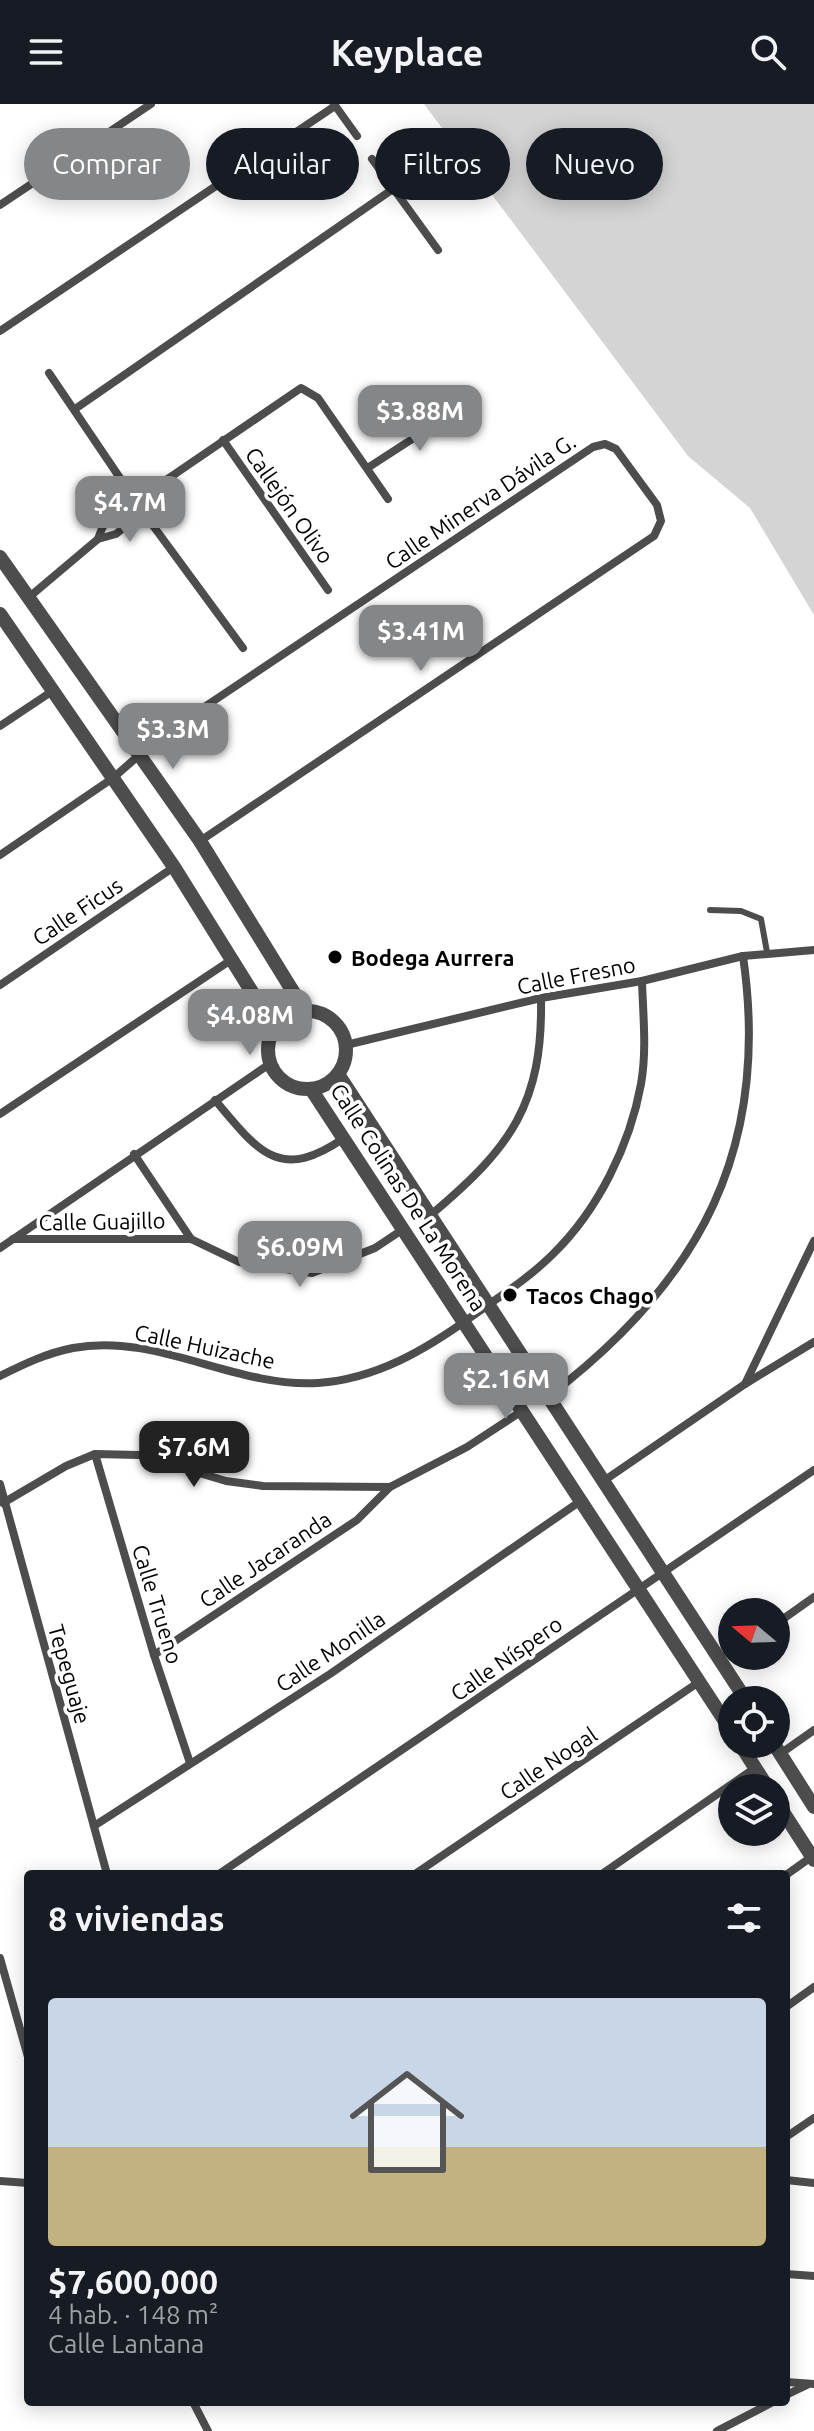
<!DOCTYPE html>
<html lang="es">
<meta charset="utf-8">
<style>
:root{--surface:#171b24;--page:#20242c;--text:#f1f3f6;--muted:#9ea1a6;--accent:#858687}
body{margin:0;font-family:Ubuntu,sans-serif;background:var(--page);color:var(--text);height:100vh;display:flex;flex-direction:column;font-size:30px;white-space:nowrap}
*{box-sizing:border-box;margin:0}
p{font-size:26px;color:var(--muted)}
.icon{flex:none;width:44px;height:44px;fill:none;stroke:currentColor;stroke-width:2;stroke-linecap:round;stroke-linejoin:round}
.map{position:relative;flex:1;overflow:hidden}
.drawer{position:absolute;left:24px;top:1766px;width:766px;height:536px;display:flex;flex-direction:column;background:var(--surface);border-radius:8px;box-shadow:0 4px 20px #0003}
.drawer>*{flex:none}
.banner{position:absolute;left:24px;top:24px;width:766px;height:72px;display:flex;gap:16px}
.needle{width:52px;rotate:289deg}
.fabs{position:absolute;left:718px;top:1494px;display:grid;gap:16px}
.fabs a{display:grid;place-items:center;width:72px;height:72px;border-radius:50%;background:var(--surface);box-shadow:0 4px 20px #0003;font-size:40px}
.price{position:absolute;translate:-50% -68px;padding:0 18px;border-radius:16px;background:var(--accent);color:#fff;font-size:26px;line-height:52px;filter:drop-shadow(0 2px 4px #0008)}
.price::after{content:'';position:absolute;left:50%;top:48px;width:24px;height:18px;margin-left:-12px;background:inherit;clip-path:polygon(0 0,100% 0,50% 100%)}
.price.active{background:#222;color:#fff}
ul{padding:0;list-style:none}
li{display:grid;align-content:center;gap:16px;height:424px;padding:0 24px}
li span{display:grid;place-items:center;height:248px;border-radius:8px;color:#555}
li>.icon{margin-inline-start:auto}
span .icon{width:144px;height:144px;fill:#fffc;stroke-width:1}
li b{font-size:34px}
h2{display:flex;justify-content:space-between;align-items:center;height:96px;padding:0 24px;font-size:34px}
.pill{padding:0 28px;border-radius:36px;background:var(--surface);box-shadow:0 4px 20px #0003;font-size:28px;line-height:72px}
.pill.active{background:var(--accent);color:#fff}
header{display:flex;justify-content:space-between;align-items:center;height:104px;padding:0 24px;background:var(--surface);font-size:36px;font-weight:700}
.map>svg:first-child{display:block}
</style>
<header><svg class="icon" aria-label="menu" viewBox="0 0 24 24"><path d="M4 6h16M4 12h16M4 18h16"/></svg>Keyplace<svg class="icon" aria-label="search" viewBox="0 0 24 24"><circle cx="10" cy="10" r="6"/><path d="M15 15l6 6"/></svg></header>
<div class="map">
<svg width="814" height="2327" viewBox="0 0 814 2327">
<rect width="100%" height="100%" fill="#fff"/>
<polygon fill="#d4d4d4" points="424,0 814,0 814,511 750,404 688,352"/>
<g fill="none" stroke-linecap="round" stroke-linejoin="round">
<polyline stroke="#4d4d4d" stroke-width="6" points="710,806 741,807 761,815 767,848"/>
<g stroke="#4d4d4d" stroke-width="8">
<polyline points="334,0 357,32"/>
<polyline points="372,55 438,146"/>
<polyline points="0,101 151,0"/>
<polyline points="0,227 335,2"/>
<polyline points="49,269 143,408 243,544"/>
<polyline points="75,305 393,85"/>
<polyline points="223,336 328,486"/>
<polyline points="369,363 454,308"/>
<path d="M98 435C107 408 122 393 150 387L301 284 318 294 388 395"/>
<polyline points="28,494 98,435 116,430 143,408 150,387"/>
<polyline points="0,622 54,586"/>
<polyline points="0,751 113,674 161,632 593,343 605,340 616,345 657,401 661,417 654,432 200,737"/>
<polyline points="0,881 174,763"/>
<polyline points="346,941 541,894 642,877 743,852 814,846"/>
<path d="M215 996C258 1047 279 1079 344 1034"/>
<polyline points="0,1010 231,856"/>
<polyline points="134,1050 191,1135"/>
<path d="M433 1109C511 1043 543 1000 541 894"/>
<polyline points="13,1135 191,1135 239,1158 312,1169 375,1144 402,1126"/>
<polyline points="0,1144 271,959"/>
<path d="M0 1272C24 1260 47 1249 73 1244 156 1228 234 1284 318 1279 376 1275 425 1246 471 1213 499 1193 529 1174 553 1150 598 1106 630 1041 641 980 647 946 643 911 642 877"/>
<polyline points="745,1280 814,1137"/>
<path d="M549 1292C700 1177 771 1045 743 852"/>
<polyline points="95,1350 154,1551 190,1659"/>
<polyline points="605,1376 745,1280 814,1238"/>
<polyline points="0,1380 107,1770"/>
<polyline points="3,1399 66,1362 95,1350 139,1351 226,1377 263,1382 390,1383 467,1343 522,1307"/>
<polyline points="776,1520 814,1493"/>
<polyline points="154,1551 357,1416 390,1383"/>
<polyline points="780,1650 814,1626"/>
<polyline points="94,1722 330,1570 582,1396"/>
<polyline points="219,1770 814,1366"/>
<polyline points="415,1770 699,1578"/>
<polyline points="602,1770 755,1664"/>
<polyline points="786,1771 814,1751"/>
<polyline points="0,1854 28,1953"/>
<polyline points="786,1903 814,1883"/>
<polyline points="786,2033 814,2014"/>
<polyline points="786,2076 814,2079"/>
<polyline points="0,2077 28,2079"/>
<polyline points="786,2170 814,2172"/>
<polyline points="786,2278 814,2280"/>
<polyline points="786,2291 807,2281"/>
<polyline points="193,2298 208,2327"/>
<polyline points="717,2327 773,2298"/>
</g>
<g stroke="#4d4d4d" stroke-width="14">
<polyline points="0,453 200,737 305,907"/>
<polyline points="0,510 174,763 275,925"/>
<circle cx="307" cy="946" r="39"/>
<polyline points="338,970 746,1596"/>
<polyline points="311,985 732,1628"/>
<polyline points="740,1640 768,1684"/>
<polyline points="774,1640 814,1703"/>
<polyline points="776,1697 814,1756"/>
</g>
</g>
<g fill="#000" stroke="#fff" stroke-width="3">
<circle cx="335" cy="853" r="8"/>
<circle cx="510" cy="1191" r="8"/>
</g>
<g text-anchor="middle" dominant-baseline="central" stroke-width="7" stroke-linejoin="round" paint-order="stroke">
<g font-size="22" fill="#000" stroke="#fff">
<text transform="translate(480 397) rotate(-34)">Calle Minerva Dávila G.</text>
<text transform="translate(290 401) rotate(55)">Callejón Olivo</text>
<text transform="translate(77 807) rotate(-34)">Calle Ficus</text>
<text transform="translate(576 871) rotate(-11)">Calle Fresno</text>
<text transform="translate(409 1093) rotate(57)">Calle Colinas De La Morena</text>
<text transform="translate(102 1117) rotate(-1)">Calle Guajillo</text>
<text transform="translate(205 1242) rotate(12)">Calle Huizache</text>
<text transform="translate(265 1455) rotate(-34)">Calle Jacaranda</text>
<text transform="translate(158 1500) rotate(73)">Calle Trueno</text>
<text transform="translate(330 1547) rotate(-34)">Calle Monilla</text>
<text transform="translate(506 1554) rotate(-35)">Calle Níspero</text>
<text transform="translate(70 1570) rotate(74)">Tepeguaje</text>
<text transform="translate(548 1659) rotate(-34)">Calle Nogal</text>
</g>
<g font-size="22" font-weight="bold" fill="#000" stroke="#fff" text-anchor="start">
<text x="351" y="853">Bodega Aurrera</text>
<text x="526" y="1191">Tacos Chago</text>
</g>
</g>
</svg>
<div class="fabs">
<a><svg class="needle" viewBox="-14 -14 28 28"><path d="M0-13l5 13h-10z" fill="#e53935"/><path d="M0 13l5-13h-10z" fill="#9ea1a6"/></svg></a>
<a><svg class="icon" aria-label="locate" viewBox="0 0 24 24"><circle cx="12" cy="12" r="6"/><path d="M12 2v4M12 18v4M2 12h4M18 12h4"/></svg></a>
<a><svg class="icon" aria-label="layers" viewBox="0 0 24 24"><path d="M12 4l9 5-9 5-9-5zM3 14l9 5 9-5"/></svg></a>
</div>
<b class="price" style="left:420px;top:349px">$3.88M</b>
<b class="price" style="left:130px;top:440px">$4.7M</b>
<b class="price" style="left:421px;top:569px">$3.41M</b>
<b class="price" style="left:173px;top:667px">$3.3M</b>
<b class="price" style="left:250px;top:953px">$4.08M</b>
<b class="price" style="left:300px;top:1185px">$6.09M</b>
<b class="price" style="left:506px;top:1317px">$2.16M</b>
<b class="price active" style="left:194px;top:1385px">$7.6M</b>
<div class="banner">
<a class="pill active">Comprar</a>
<a class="pill">Alquilar</a>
<a class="pill">Filtros</a>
<a class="pill">Nuevo</a>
</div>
<section class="drawer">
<h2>8 viviendas<svg class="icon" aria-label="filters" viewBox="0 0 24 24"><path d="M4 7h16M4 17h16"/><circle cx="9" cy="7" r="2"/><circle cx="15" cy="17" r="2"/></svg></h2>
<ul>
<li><span style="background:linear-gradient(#c9d6e8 60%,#c2b280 0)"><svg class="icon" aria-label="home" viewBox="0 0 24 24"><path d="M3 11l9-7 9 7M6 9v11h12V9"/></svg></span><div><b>$7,600,000</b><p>4 hab. · 148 m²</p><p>Calle Lantana</p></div></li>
</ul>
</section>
</div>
